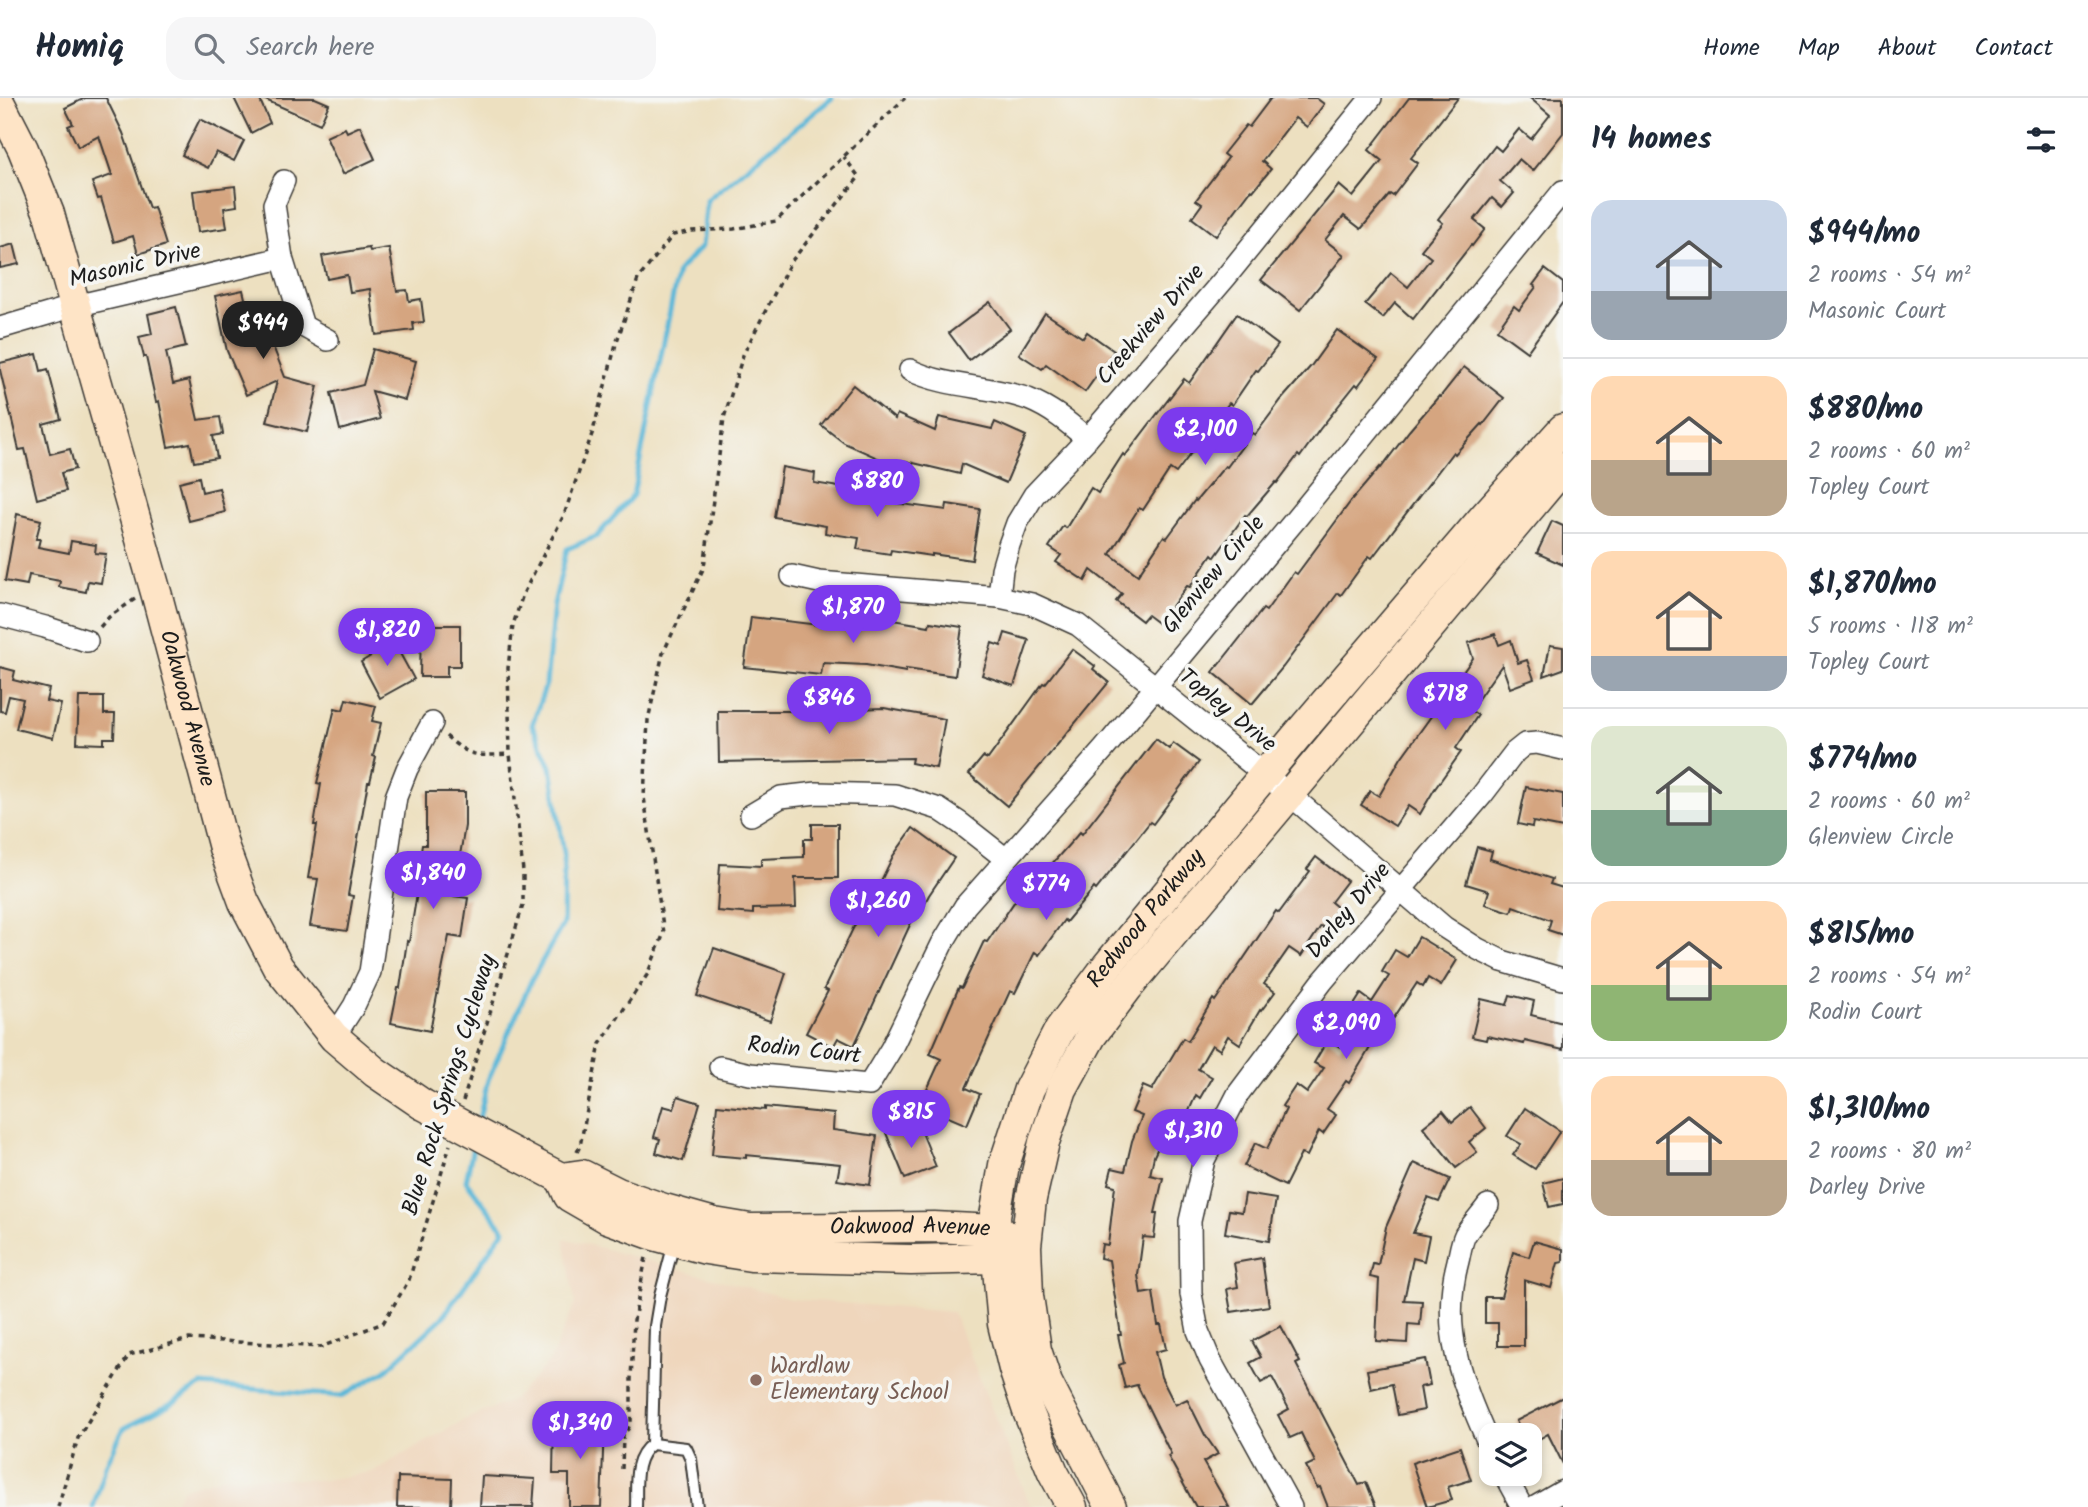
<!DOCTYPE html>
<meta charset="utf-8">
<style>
:root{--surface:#fff;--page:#f6f6f7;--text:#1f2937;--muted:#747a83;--line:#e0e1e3;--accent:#7c3aed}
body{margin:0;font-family:Kalam,sans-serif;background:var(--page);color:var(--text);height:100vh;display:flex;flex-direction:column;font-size:26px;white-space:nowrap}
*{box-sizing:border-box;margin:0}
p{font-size:23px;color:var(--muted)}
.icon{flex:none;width:38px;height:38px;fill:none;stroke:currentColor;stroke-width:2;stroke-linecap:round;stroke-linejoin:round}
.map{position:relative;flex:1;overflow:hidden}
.sheet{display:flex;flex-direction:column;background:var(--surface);width:525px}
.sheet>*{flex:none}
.buttons{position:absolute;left:1479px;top:1325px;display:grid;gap:14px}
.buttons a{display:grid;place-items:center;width:63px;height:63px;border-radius:14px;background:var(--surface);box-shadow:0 4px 10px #0003;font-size:35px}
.price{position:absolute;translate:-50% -60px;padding:0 16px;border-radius:24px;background:var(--accent);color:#fff;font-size:23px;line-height:46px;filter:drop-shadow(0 2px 4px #0008)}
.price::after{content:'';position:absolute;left:50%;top:42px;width:21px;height:16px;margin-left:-10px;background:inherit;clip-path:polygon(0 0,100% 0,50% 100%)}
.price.selected{background:#222;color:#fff}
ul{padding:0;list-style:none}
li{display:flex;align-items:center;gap:21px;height:175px;padding:0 28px}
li+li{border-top:2px solid var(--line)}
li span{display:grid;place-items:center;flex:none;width:196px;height:140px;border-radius:21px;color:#555}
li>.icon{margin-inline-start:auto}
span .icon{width:84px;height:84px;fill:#fffc;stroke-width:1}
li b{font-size:30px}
h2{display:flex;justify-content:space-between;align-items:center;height:84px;padding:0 28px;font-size:30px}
header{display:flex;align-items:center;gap:42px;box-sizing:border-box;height:98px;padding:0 35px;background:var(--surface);border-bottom:2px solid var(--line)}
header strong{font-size:33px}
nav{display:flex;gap:38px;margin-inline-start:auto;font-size:24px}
.search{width:490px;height:63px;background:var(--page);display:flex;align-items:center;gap:18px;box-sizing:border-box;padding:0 24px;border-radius:21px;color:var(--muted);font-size:26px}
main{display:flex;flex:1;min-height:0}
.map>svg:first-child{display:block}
</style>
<header>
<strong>Homiq</strong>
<div class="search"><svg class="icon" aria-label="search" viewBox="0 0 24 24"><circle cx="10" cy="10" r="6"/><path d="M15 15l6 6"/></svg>Search here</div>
<nav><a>Home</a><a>Map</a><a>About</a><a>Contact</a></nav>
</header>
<main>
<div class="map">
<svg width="1563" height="1409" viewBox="0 0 1563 1409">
<rect width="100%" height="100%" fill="#f6f6f2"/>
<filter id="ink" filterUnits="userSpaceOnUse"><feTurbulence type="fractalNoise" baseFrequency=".0143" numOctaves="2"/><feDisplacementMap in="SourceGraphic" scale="14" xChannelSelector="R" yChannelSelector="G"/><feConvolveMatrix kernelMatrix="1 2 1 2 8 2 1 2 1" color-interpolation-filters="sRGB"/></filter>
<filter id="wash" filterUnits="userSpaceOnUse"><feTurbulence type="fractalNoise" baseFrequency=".00686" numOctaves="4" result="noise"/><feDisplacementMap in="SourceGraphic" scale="28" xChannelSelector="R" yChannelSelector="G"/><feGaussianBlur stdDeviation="1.57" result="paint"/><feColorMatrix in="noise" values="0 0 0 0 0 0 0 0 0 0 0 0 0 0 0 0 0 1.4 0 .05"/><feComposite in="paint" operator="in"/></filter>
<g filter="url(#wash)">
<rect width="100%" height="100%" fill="#ede0c0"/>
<polygon fill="#efd6bc" points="564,1140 790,1201 953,1214 1031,1409 172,1409 183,1390 223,1379 324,1382 372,1374 466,1321 513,1302 550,1263 575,1205"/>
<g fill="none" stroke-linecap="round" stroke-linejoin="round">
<g stroke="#5ab7d8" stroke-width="5">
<polyline points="478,1025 488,982 531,883 563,826 564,756 551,669 532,627 546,586 554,506 567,451 597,438 633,397 678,173 702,148 707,102 832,0"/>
<polyline points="93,1409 107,1365 124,1330 168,1308 201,1287 342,1298 385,1273 442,1220 504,1132 466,1083 474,1044"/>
</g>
</g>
<g id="blocks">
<g fill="#d5a580">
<polygon points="85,0 106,0 123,35 149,110 154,109 166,147 138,156 133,138 114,144 101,100 98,101 92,84 112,77 99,38 78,49 68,28 73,26 65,10"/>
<polygon points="234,0 259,0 270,25 251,35"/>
<polygon points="261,0 315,0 329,6 320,26"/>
<polygon points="1271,0 1316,0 1324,6 1307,29 1295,20 1262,63 1271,71 1253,93 1251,92 1216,138 1192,120 1202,106 1196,102 1228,60 1223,56 1246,27 1249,29"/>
<polygon points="1409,0 1458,0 1411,60 1418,65 1393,98 1390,96 1361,131 1344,118 1325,142 1344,157 1300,212 1261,182 1339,87 1353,99 1382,63 1369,52"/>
<polygon points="1530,0 1563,0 1563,35 1533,73 1519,61 1500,83 1514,95 1502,109 1492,100 1474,122 1485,131 1472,148 1471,147 1413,221 1395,205 1383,220 1365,206 1391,175 1408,189 1431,160 1421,152 1443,125 1438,121 1495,48 1501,53 1519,31 1531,41 1550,17"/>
<polygon points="200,21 244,43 234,63 216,54 208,70 182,57"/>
<polygon points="360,28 375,61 343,76 326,39 345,30 347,34"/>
<polygon points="235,88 237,108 224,110 227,130 198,134 193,93"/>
<polygon points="14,146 19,166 0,170 0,150"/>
<polygon points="369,150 370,153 389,150 397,193 407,192 409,203 421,201 424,224 413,225 414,232 376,237 370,191 350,194 347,177 327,181 322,158"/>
<polygon points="1545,171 1563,185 1563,204 1527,254 1497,232 1514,208 1519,212 1536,189 1533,187"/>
<polygon points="243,192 247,209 267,205 272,227 265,228 285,279 318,288 307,334 267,324 277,283 246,297 227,253 215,198"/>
<polygon points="990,204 1010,231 969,262 949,235"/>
<polygon points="176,209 186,249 166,254 173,286 189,282 198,322 220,319 223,336 213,338 217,360 194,364 190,345 168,349 159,303 156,304 146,259 144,259 139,239 152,236 148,216"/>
<polygon points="1045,215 1083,240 1087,234 1114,253 1085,294 1046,266 1042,271 1019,256"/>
<polygon points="1237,216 1278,247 1258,273 1256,272 1232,307 1229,305 1176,375 1170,371 1143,412 1139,410 1110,456 1138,477 1164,438 1167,440 1195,402 1196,403 1225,368 1227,369 1252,335 1255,337 1281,302 1311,268 1337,232 1378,261 1358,288 1356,286 1320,331 1300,359 1298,357 1277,385 1276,384 1247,418 1245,417 1215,459 1212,456 1190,489 1187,488 1159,526 1147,517 1142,523 1116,503 1122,496 1091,472 1085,483 1056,464 1061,457 1049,449 1063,428 1066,430 1091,390 1098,395 1123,356 1125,358 1184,281 1189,285"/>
<polygon points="373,251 416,263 405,302 372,293 380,321 340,332 331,295 363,287"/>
<polygon points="37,256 41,273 48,271 61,321 43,326 50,356 70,351 75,371 61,375 66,393 37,401 25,351 19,352 0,272 0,265"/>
<polygon points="1464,269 1504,300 1483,327 1482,326 1455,356 1453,354 1372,460 1369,458 1341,497 1338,495 1283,569 1252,606 1213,574 1263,511 1266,513 1294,474 1297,476 1351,403 1380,369 1381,370 1409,333 1439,298 1440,299"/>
<polygon points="853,287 895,321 897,316 935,333 939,319 992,331 995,324 1026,338 1006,385 962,366 960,376 905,363 902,371 844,345 821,327"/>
<polygon points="782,369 815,375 814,385 857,392 856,400 946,412 947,406 980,411 972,462 932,456 932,458 891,452 890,456 857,451 859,440 825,435 826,428 774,419"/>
<polygon points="199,379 202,394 219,390 225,414 189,423 179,384"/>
<polygon points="17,416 41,422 36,441 40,441 38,449 69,455 71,443 96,447 95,455 106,456 101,485 88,483 86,494 59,489 60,483 29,477 27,487 5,483"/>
<polygon points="1552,423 1563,428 1563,467 1537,455"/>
<polygon points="836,517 881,520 929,528 930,524 962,529 955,578 906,571 906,574 866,567 823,565 821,577 744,569 751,519 835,529"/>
<polygon points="421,527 460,527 460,568 447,568 447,579 420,579"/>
<polygon points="1005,535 1029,542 1014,588 982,577 992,545 1001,548"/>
<polygon points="1495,536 1499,547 1511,542 1518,565 1527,562 1534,581 1510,590 1502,567 1470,612 1478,617 1456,650 1461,654 1434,692 1420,716 1408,708 1395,728 1361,707 1370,693 1379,698 1401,660 1473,560 1468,545"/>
<polygon points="391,539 414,581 380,600 361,564 371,558 367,551"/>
<polygon points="1550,547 1563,549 1563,571 1544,578"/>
<polygon points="1072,551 1095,568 1093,571 1109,584 1007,708 969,676 983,659 988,661 1043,585 1045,586"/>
<polygon points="0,569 15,573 13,582 49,591 46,603 61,606 53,640 16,631 23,601 9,598 5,614 0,613"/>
<polygon points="79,599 104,599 104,616 115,616 114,640 104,640 104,646 77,645"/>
<polygon points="346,601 376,608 372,623 381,625 373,658 376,659 370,684 368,684 348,797 353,798 347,833 310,828 318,781 308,780 317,727 314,727 321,686 317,685 335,610 343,612"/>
<polygon points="884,610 945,621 936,670 911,665 912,660 719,664 718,613 854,613 854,611"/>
<polygon points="1156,641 1169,651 1173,645 1199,664 1153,726 1150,724 1096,792 1094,790 1066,824 1064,822 1039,857 1035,854 1015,895 1010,893 966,990 980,996 967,1027 920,1007 941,961 930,956 959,889 962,890 984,843 987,844 1017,800 1020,802 1080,734 1082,736"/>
<polygon points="1526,689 1563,696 1563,730 1533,724 1532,729 1518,726"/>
<polygon points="426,694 465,694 465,728 453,798 468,800 462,840 449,838 430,933 391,925 398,890 400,890 407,843 409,844 419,783 416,782 422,747 426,747"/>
<polygon points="812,726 838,726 838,780 795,780 796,810 753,811 753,816 717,813 720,766 761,768 761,761 804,759 804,741 812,741"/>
<polygon points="913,730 954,760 929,797 918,818 915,816 854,948 838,940 833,949 806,935 828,893 824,891 859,818 863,820 893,758"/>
<polygon points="1477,749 1492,753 1490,761 1552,781 1550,786 1563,790 1563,837 1548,832 1551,822 1513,808 1511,814 1485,806 1489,793 1466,786"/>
<polygon points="1316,759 1347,783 1331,804 1338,810 1323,830 1321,828 1301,858 1289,850 1264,886 1275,894 1261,913 1260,912 1240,946 1228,938 1220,952 1212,947 1198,971 1212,979 1200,1000 1196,997 1180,1033 1168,1028 1154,1058 1150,1077 1163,1080 1155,1115 1157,1115 1154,1140 1143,1139 1138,1177 1141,1196 1153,1194 1158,1227 1161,1227 1166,1251 1155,1254 1161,1279 1175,1307 1187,1301 1205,1337 1218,1356 1203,1364 1229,1409 1196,1409 1168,1358 1171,1356 1137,1287 1125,1290 1119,1267 1124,1265 1118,1237 1121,1237 1109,1162 1100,1160 1102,1146 1108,1147 1115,1088 1108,1086 1112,1070 1125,1073 1132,1043 1142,1018 1132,1014 1143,988 1152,992 1183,940 1188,943 1213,901 1215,903 1276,813 1279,815 1310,773 1307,771"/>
<polygon points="1419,839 1457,862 1441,888 1428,880 1423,889 1417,885 1380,941 1377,938 1349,985 1346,983 1327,1011 1336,1017 1323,1036 1319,1033 1307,1058 1301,1056 1285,1088 1244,1068 1255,1045 1267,1051 1286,1011 1282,1008 1296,987 1307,995 1324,970 1314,965 1328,941 1340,949 1355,924 1347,918 1361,896 1372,904 1389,878 1382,874 1395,852 1407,859"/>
<polygon points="714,850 786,875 770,923 697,898"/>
<polygon points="1510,897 1534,903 1531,917 1563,925 1563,952 1525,943 1524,946 1487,938 1486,942 1472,939 1481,901 1507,907"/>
<polygon points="678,998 700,1005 683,1063 656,1055 660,1041 654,1039 663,1008 674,1011"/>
<polygon points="717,1007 765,1012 765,1009 834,1016 833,1032 877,1038 870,1087 837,1082 840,1066 746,1057 746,1060 712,1057"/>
<polygon points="1470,1009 1486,1030 1469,1044 1477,1054 1456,1070 1423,1029 1443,1013 1452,1024"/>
<polygon points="1525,1010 1560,1033 1535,1071 1513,1057 1521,1046 1507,1038"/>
<polygon points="917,1022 936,1069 905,1081 886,1035"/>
<polygon points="1414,1065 1450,1081 1439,1104 1428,1100 1413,1135 1429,1138 1424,1163 1413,1160 1404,1202 1422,1203 1420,1227 1408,1226 1407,1245 1376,1243 1379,1181 1370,1179 1373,1166 1378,1167 1386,1129"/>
<polygon points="1563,1080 1563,1106 1549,1109 1543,1085"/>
<polygon points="1245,1096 1276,1101 1269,1143 1225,1135 1229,1112 1242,1114"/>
<polygon points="1534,1143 1563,1151 1563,1164 1558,1165 1551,1190 1524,1182 1524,1248 1498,1248 1498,1225 1485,1225 1485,1199 1501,1199 1513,1154 1529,1159"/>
<polygon points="1262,1160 1269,1208 1231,1214 1227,1191 1238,1189 1234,1165"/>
<polygon points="1281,1228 1300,1264 1296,1266 1359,1387 1366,1384 1376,1409 1328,1409 1320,1389 1317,1390 1306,1368 1315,1364 1301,1335 1290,1340 1278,1317 1289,1311 1272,1279 1261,1285 1250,1265 1261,1259 1252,1243"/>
<polygon points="1425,1261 1430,1287 1420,1289 1424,1312 1398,1317 1392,1286 1371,1291 1367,1272"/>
<polygon points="1563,1299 1563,1366 1548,1336 1530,1346 1530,1337 1523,1337 1516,1323"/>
<polygon points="554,1325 604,1326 601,1409 569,1409 569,1376 553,1376"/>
<polygon points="1460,1349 1471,1382 1448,1389 1452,1402 1427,1409 1412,1365"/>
<polygon points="482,1378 535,1381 533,1409 480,1409"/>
<polygon points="398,1379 452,1381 451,1409 397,1409"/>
</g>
</g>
</g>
<g filter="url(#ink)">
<use href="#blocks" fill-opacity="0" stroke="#3b3935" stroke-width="2"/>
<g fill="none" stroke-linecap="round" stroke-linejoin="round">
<defs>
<g id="service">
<polyline points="652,1346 655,1228 660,1198 674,1145"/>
<path d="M636 1409C637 1388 632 1360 652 1346L686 1350 691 1361 697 1409"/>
</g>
<g id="minor">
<polyline points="284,83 274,106 282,160 303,228 328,242"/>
<polyline points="0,230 75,208 282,160"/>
<path d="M910 272C947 290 989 287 1028 301 1051 310 1069 325 1087 341"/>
<polyline points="792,478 819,484 999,499 1032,506 1078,527 1289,696 1444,829 1478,851 1502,863 1563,881"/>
<polyline points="999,499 1002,471 1009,447 1017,425 1034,397 1087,341 1226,179 1371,0"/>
<polyline points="0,517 45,529 87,543"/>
<polyline points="751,717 781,699 817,695 895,697 939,711 960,725 1006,761"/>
<polyline points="334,939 354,908 370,874 396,699 407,671 432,625"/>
<polyline points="720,969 750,976 869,987 891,951 942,846 965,808 1104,651 1296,421 1563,93"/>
<path d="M1488 1107C1481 1117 1471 1127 1465 1137 1461 1145 1460 1155 1458 1163 1439 1234 1463 1287 1491 1351"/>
<polyline points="1504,1376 1522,1409"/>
<polyline points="1291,1409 1210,1262 1198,1233 1191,1196 1190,1123 1204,1062 1238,996 1322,884 1482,697 1515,654 1525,646 1537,645 1563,651"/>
<polyline points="1535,1409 1563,1393"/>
</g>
<g id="secondary">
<path id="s1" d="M0 6 23 51 49 116 157 498 224 750 244 804 278 869 334 939 375 974 422 1006"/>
<path id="s2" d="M521 1059 561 1080 582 1077 618 1095 664 1111 714 1125 750 1131 934 1129 995 1132 1013 1141"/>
<polyline points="561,1080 569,1098 607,1120 654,1137 706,1151 751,1158 911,1162 997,1160 1015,1152"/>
<path id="s3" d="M1072 1409 1053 1374 1029 1316 1014 1271 1003 1226 997 1160 995 1118 1004 1067 1029 991 1060 931 1107 868 1295 640 1485 418 1563 331"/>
<polyline points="1111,1409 1047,1285 1036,1252 1028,1198 1026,1148 1031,1101 1044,1044 1062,991 1091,938 1128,889 1563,370"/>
</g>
</defs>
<use href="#service" stroke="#3b3935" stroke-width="14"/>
<use href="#minor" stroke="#3b3935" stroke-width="24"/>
<use href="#secondary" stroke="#3b3935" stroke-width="33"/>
<g stroke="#3b3935" stroke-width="3.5" stroke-dasharray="5 5" stroke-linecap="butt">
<polyline points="100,529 109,519 135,501"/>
<path d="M446 638C471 660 477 658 509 656"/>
<polyline points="463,1003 523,807 523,773 510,656 508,570 513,527 523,496 564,417 593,333 616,246 638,181 673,137 692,133 734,131 776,123 905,0"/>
<polyline points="577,1054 580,1048 600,946 647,877 664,835 644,699 648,622 663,555 704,469 724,320 743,257 790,165 859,79 844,59"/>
<polyline points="622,1371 623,1336 628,1331 631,1324 631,1281 634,1222 646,1159"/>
<polyline points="58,1409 78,1340 129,1257 189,1241 321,1249 383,1225 409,1182 450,1047"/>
</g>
<use href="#service" stroke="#fff" stroke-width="10"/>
<use href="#minor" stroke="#fff" stroke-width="21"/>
<use href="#secondary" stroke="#fee4c6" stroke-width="30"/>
<defs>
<polyline id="secondary-bridge" points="422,1006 521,1059"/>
</defs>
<use href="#secondary-bridge" stroke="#3b3935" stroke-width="33" stroke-linecap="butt"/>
<use href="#secondary-bridge" stroke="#fee4c6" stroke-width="30"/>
</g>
</g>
<circle fill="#8d6e63" stroke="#f6f6f2" stroke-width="2.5" cx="756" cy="1282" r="7"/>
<g text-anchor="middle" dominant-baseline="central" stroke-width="7" stroke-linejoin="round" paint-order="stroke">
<g font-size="23" fill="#1c1c1c" stroke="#f6f6f2">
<text transform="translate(135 168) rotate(-13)">Masonic Drive</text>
<text transform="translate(1151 227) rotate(-49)">Creekview Drive</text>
<text transform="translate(1214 477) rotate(-50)">Glenview Circle</text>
<text stroke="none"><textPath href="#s1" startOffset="634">Oakwood Avenue</textPath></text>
<text transform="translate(1227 613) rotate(39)">Topley Drive</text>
<text transform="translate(1349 813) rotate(-50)">Darley Drive</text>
<text stroke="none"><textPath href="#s3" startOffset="644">Redwood Parkway</textPath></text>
<text transform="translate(804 953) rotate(6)">Rodin Court</text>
<text transform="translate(450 987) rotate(-73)">Blue Rock Springs Cycleway</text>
<text stroke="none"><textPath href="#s2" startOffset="404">Oakwood Avenue</textPath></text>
</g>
<g font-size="23" fill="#785e54" stroke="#f6f6f2" text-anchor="start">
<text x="770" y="1269">Wardlaw<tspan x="770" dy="26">Elementary School</tspan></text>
</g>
</g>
</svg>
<div class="buttons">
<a><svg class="icon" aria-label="layers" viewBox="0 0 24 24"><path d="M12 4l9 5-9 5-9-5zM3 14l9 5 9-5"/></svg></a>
</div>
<b class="price selected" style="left:263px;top:263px">$944</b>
<b class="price" style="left:1205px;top:369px">$2,100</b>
<b class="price" style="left:877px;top:421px">$880</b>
<b class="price" style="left:853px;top:547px">$1,870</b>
<b class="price" style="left:387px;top:570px">$1,820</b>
<b class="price" style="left:1445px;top:634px">$718</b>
<b class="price" style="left:829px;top:638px">$846</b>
<b class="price" style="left:433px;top:813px">$1,840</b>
<b class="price" style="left:1046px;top:824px">$774</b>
<b class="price" style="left:878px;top:841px">$1,260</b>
<b class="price" style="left:1346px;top:963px">$2,090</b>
<b class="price" style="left:911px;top:1052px">$815</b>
<b class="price" style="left:1193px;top:1071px">$1,310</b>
<b class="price" style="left:580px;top:1363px">$1,340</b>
</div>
<section class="sheet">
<h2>14 homes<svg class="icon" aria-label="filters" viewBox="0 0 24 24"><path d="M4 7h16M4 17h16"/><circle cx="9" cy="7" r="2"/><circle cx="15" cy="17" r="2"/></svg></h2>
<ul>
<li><span style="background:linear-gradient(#c9d6e8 65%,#9aa5b1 0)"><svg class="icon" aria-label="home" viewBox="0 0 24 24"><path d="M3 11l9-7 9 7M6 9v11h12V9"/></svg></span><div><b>$944/mo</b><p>2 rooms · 54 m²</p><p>Masonic Court</p></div></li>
<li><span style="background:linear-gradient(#ffd9b3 60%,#b9a48a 0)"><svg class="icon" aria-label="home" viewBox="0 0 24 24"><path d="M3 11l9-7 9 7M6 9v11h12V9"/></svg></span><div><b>$880/mo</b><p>2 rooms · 60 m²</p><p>Topley Court</p></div></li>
<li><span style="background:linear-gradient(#ffd9b3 75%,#9aa5b1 0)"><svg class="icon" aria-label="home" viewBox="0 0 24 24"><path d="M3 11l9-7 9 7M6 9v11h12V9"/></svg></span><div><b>$1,870/mo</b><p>5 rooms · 118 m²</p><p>Topley Court</p></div></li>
<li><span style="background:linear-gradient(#dfe7d0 60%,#7fa58c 0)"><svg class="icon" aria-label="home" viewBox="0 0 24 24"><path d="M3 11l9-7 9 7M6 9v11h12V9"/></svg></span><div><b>$774/mo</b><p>2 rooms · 60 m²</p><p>Glenview Circle</p></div></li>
<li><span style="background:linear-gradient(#ffd9b3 60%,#8fb573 0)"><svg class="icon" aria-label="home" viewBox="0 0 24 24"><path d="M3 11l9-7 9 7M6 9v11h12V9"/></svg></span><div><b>$815/mo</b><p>2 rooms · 54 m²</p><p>Rodin Court</p></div></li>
<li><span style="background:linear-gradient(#ffd9b3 60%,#b9a48a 0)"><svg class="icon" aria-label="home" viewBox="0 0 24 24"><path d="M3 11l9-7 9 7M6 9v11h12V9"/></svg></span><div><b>$1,310/mo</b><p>2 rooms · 80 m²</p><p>Darley Drive</p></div></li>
</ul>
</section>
</main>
